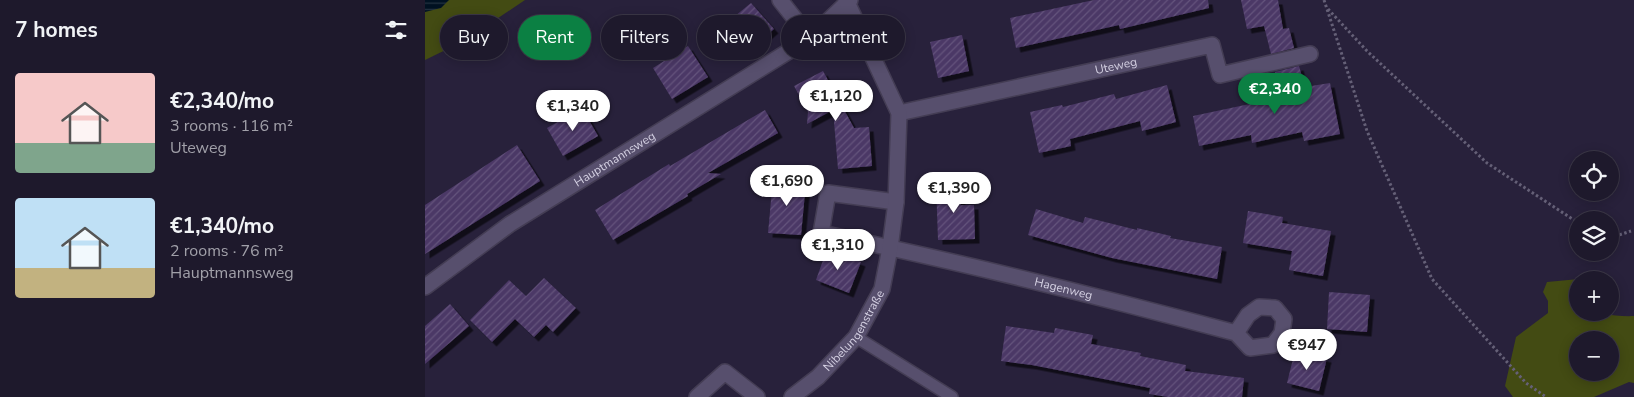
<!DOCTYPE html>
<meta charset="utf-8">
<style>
:root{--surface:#1e192c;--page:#2b2638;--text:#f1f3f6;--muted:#a1a0a9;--line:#3c3848;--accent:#0b8043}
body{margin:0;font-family:"Nunito Sans",sans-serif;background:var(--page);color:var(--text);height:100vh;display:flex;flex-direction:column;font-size:19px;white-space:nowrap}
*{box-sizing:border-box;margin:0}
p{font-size:16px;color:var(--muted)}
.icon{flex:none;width:28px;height:28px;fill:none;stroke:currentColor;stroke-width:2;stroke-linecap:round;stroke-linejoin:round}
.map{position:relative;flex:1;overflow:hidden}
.details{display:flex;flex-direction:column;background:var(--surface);width:425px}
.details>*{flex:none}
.top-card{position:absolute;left:15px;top:15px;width:475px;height:45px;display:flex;gap:10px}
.buttons{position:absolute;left:1144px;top:151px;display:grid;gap:10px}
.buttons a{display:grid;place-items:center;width:50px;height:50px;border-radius:50%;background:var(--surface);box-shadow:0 2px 12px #0003,0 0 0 1px var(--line);font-size:25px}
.price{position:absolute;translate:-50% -42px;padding:0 11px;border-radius:18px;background:#fff;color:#222;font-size:16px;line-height:32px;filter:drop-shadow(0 1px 2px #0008)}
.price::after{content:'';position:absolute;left:50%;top:30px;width:15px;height:11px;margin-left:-8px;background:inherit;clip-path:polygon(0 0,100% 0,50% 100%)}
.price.active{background:var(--accent);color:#fff}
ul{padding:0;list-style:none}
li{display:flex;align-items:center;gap:15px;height:125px;padding:0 15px}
li span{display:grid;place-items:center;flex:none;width:140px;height:100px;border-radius:5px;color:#555}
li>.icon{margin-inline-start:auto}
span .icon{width:60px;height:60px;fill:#fffc;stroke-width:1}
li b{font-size:21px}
h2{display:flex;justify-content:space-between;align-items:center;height:60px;padding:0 15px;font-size:21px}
.tag{padding:0 18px;border-radius:22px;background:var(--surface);box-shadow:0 2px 12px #0003,0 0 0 1px var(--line);font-size:18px;line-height:45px}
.tag.active{background:var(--accent);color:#fff}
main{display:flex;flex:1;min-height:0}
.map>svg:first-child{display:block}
</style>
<main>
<section class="details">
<h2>7 homes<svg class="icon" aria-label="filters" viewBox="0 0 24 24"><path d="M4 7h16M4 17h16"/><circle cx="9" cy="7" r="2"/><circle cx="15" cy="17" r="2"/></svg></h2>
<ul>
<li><span style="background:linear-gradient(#f6c9c9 70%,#7fa58c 0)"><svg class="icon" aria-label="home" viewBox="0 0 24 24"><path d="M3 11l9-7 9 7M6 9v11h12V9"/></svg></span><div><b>€2,340/mo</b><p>3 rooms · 116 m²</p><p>Uteweg</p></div></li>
<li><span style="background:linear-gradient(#bfe0f5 70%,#c2b280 0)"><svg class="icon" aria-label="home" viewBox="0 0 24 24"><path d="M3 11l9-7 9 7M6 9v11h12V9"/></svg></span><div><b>€1,340/mo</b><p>2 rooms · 76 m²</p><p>Hauptmannsweg</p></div></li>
</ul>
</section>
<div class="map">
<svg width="1209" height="397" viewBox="0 0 1209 397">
<defs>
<pattern id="water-rules" width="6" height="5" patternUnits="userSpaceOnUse" patternTransform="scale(1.25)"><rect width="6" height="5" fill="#001121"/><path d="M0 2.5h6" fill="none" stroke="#243341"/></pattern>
<pattern id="building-hatch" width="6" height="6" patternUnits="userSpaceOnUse" patternTransform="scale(1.25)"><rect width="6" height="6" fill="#4b3866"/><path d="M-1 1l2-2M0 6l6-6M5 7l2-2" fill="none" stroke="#64547c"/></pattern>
<filter id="shadow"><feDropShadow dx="4.5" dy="4.5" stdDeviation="0" flood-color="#0009"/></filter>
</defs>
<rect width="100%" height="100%" fill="#28213b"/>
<g fill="#434b13" fill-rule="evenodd">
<polygon points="0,0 100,0 39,41 0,60"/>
<path d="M1154 279 1152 312C1172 312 1189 317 1209 316V383L1204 382 1169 397H1088L1080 386 1091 337 1123 313V301L1118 292 1122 282ZM1152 340H1185V372H1152Z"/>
</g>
<polygon fill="url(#water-rules)" points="0,0 24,0 16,8 0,12"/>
<g fill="url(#building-hatch)" filter="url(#shadow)">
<polygon points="669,0 783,0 784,8 695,29 694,25 591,48 585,18"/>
<polygon points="816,0 853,0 858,29 864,28 869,48 846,54 839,26 822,29"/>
<polygon points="326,3 349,29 322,52 299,25"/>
<polygon points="537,35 544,71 513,78 505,42"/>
<polygon points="263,46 283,77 247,99 228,68"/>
<polygon points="874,66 880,87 905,83 915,134 879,141 877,132 827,143 826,135 774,146 768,116 862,96 860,84 854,86 850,72"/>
<polygon points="398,71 429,128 444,127 447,166 413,169 408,110 382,124 383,112 369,86"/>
<polygon points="742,85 751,122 717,131 715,121 645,139 646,146 614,153 605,112 637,105 638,107 689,94 691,99"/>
<polygon points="157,108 173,136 138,156 122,128"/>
<polygon points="340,110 353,133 283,173 296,174 262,194 263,196 188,240 170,210 244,164 245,166"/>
<polygon points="92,145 115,181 0,254 0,205"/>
<polygon points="348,179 381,182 376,235 343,233"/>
<polygon points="535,183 536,205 549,205 550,239 513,240 511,184"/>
<polygon points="611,209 658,223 660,217 712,230 712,228 746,236 745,238 797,247 792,279 687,258 603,235"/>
<polygon points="823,211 858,217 857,223 906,231 898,276 864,270 867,251 818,243"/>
<polygon points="402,249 436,262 424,293 391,280"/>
<polygon points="119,278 151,308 128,332 121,325 109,337 90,319 67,342 45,320 84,280 101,296"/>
<polygon points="904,292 945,295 942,332 902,329"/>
<polygon points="25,304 44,326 0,364 0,326"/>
<polygon points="581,326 629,333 630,328 668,335 666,344 716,353 715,356 761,365 760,371 819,378 817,397 743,397 724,394 725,388 607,365 576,361"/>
<polygon points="870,351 902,358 894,391 862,383"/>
</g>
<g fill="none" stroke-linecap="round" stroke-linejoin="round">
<defs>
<polyline id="lane" points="431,337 527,397"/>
<g id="street">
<polyline points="355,0 385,38"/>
<path id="s1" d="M474 113 787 45 795 75 885 54"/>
<path id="s2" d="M471 202 403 193 396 233C535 262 673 296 811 333L825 348 848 345 857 333 859 319 850 308 834 307 823 315 811 333"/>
<path id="s3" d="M0 287 85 224 385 38 425 0"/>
<polyline points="272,397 300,372 332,397"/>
<path id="s4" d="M367 397 393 377 431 337 457 289 465 248 471 202 474 113 421 0"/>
</g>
</defs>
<use href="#lane" stroke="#443d54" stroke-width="14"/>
<use href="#street" stroke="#443d54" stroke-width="18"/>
<g stroke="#656077" stroke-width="3" stroke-dasharray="2.5 2.5" stroke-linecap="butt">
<polyline points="899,0 942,131 1007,279 1101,383 1121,397"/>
<polyline points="903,9 942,51 1062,163 1152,222"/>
<polyline points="1185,238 1206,231"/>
</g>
<use href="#lane" stroke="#574f6d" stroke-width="11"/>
<use href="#street" stroke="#574f6d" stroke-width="15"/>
</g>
<g text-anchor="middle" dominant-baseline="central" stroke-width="4" stroke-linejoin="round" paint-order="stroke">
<g font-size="12" fill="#d4d0e2" stroke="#100d19">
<text stroke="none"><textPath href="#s1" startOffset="222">Uteweg</textPath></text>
<text stroke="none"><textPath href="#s3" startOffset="229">Hauptmannsweg</textPath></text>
<text stroke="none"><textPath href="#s2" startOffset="358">Hagenweg</textPath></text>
<text stroke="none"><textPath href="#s4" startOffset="92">Nibelungenstraße</textPath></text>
</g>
</g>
</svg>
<div class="buttons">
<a><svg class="icon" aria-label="locate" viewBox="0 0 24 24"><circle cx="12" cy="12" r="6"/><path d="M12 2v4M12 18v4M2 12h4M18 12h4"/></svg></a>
<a><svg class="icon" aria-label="layers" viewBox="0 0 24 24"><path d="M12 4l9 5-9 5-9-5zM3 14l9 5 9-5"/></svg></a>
<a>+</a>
<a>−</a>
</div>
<b class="price active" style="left:850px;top:115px">€2,340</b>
<b class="price" style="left:411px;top:122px">€1,120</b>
<b class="price" style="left:148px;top:132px">€1,340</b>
<b class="price" style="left:362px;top:207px">€1,690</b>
<b class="price" style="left:529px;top:214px">€1,390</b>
<b class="price" style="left:413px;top:271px">€1,310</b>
<b class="price" style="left:882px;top:371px">€947</b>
<div class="top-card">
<a class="tag">Buy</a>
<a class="tag active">Rent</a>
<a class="tag">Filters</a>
<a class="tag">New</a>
<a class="tag">Apartment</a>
</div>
</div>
</main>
